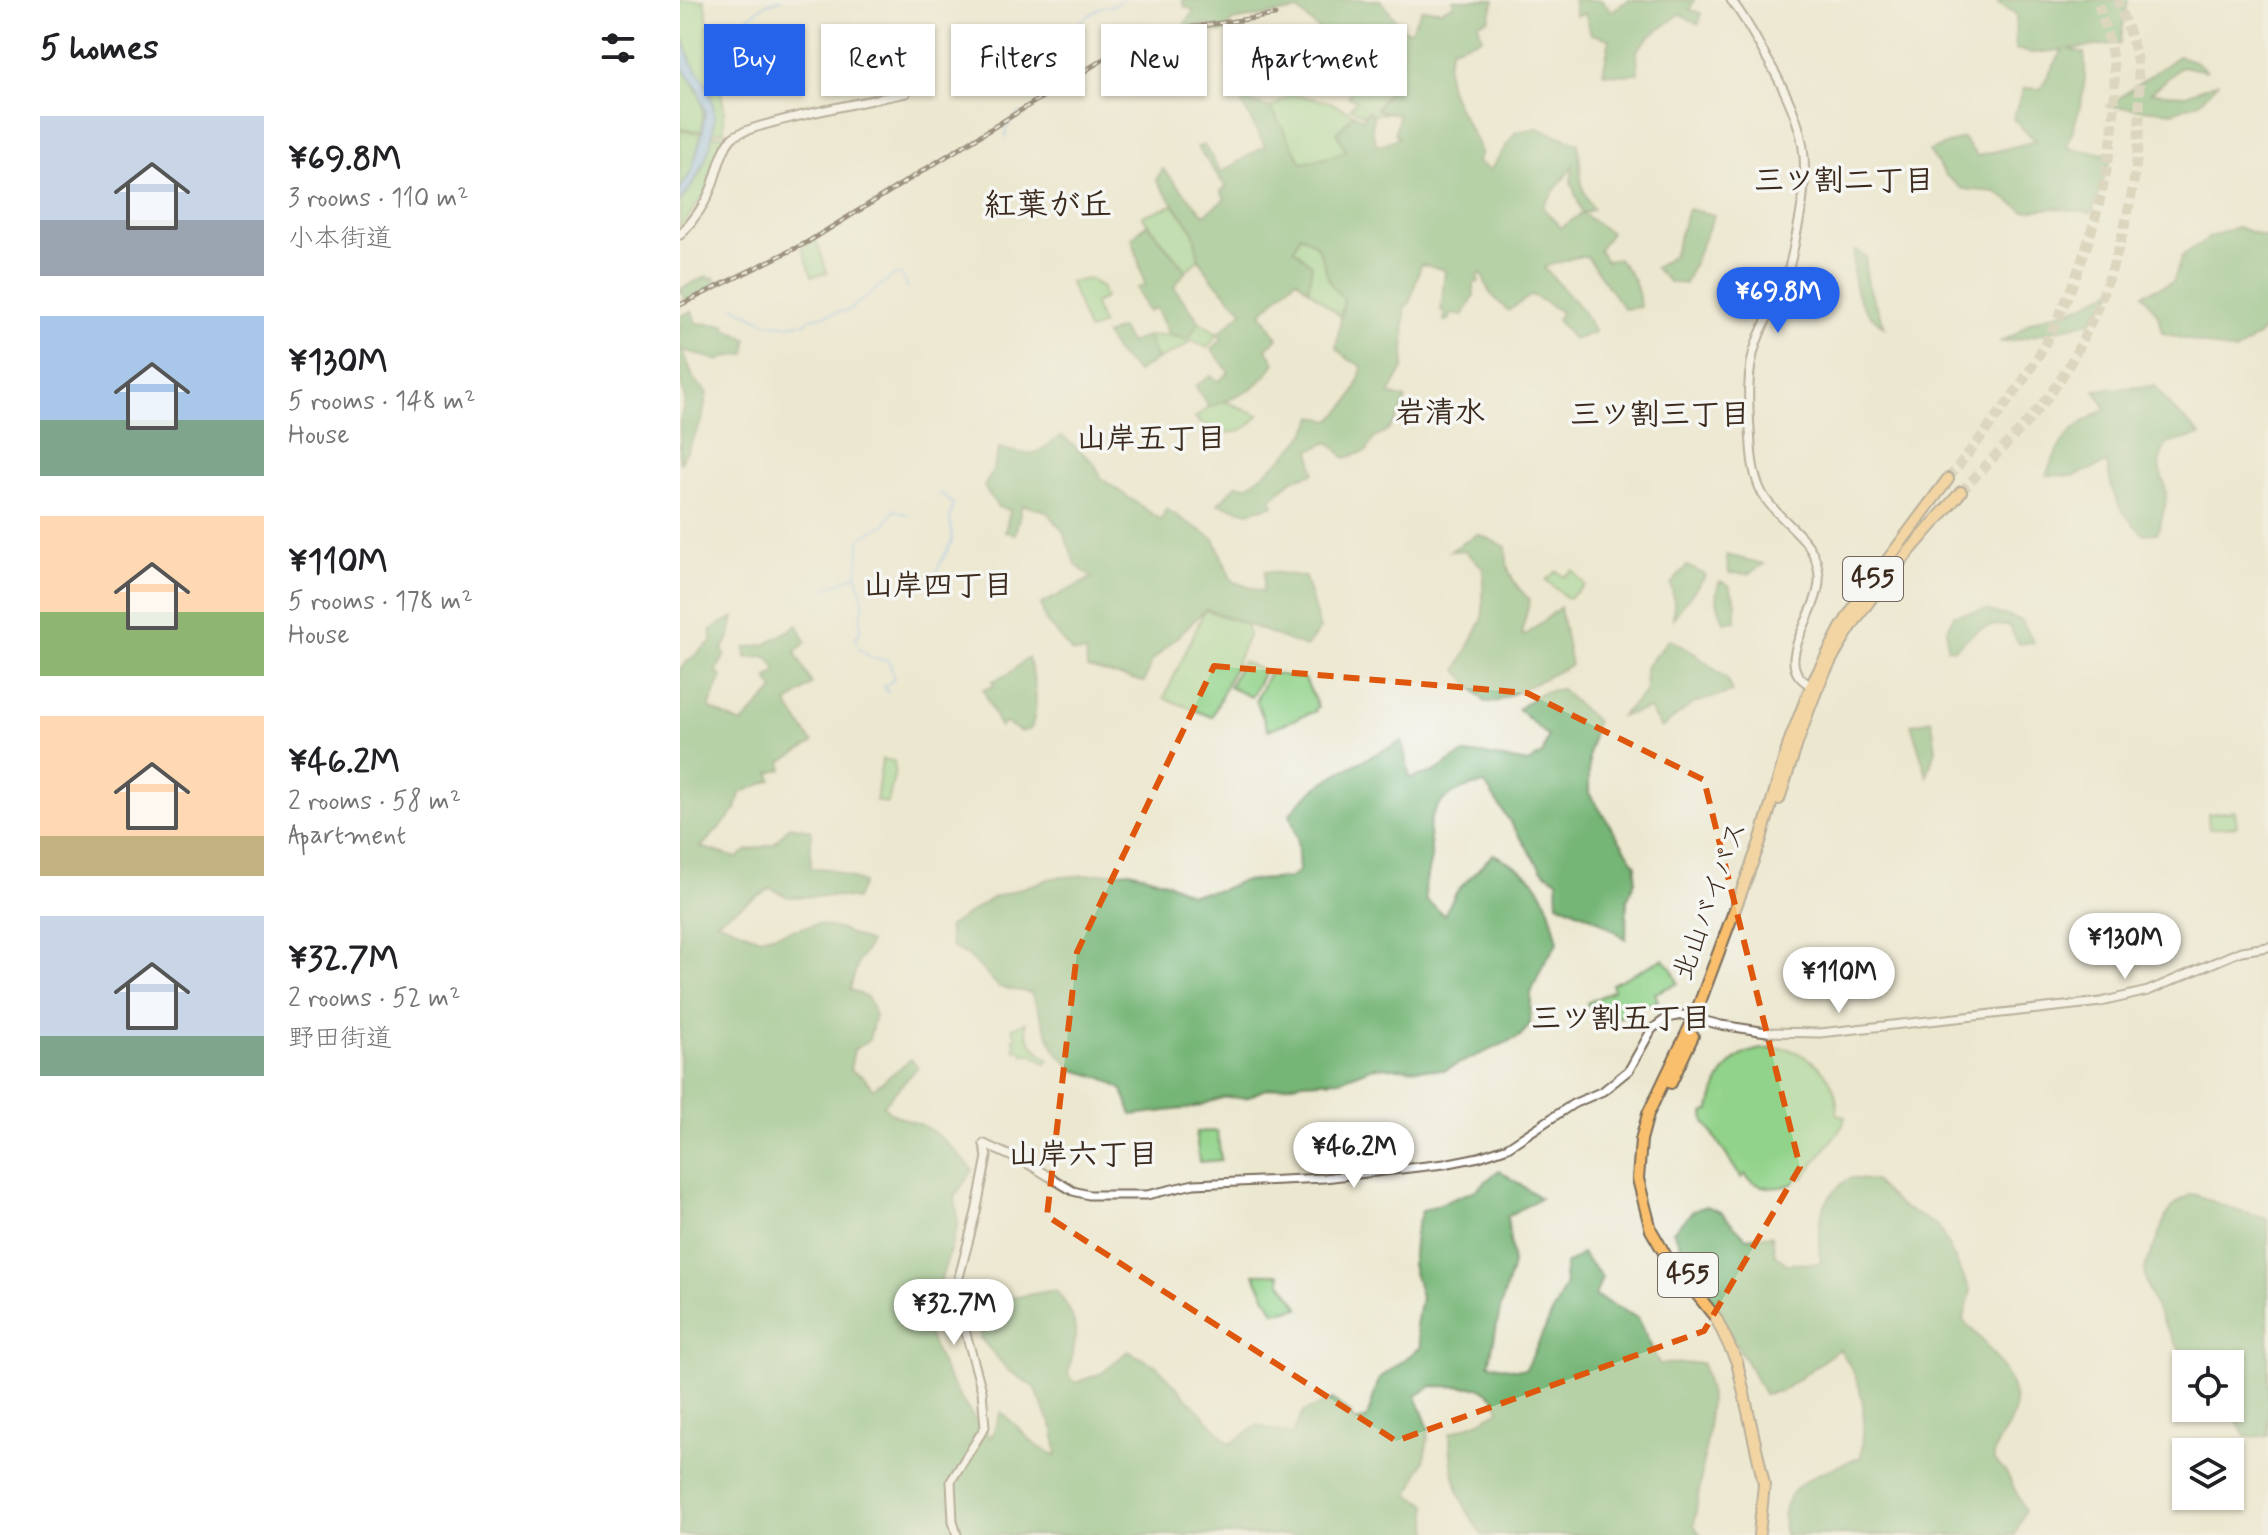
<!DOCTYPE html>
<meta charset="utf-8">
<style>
:root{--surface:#fff;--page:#f2f2f2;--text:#202124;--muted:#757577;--accent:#2563eb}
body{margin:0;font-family:Mynerve,"Klee One",sans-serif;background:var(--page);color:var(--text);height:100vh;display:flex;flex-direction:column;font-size:30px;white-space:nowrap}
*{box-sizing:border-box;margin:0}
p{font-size:26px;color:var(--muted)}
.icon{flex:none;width:44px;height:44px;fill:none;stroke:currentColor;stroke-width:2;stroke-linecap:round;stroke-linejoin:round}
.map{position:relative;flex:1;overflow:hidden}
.details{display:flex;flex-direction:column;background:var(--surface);width:680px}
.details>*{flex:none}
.hud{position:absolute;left:24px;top:24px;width:760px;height:72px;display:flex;gap:16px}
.fabs{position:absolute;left:1492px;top:1350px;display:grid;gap:16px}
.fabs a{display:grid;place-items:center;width:72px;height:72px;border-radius:0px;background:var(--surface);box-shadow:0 2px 6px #0004;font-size:40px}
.price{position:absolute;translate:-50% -68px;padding:0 18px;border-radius:28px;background:#fff;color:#222;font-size:26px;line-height:52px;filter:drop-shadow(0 2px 4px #0008)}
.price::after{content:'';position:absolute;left:50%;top:48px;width:24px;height:18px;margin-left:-12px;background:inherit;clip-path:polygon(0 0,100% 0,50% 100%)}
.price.on{background:var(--accent);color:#fff}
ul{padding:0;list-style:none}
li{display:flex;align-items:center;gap:24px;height:200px;padding:0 40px}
li span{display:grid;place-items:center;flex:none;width:224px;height:160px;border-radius:0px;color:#555}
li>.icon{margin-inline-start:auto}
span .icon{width:96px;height:96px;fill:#fffc;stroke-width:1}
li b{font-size:34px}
h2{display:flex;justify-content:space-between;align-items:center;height:96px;padding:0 40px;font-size:34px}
.chip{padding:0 28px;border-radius:0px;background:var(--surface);box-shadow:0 2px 6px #0004;font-size:28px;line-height:72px}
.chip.on{background:var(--accent);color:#fff}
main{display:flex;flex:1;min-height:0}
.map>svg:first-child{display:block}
</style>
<main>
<section class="details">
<h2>5 homes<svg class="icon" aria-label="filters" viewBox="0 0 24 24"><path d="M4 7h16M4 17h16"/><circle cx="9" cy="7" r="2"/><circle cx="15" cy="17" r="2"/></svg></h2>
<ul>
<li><span style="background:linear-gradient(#c9d6e8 65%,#9aa5b1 0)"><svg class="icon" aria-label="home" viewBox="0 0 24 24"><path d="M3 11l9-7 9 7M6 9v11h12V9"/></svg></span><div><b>¥69.8M</b><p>3 rooms · 110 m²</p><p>小本街道</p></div></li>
<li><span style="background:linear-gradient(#a9c7e8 65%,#7fa58c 0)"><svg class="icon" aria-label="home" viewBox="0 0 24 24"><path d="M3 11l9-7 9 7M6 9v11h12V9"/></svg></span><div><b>¥130M</b><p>5 rooms · 148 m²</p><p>House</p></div></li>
<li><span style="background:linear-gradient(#ffd9b3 60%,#8fb573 0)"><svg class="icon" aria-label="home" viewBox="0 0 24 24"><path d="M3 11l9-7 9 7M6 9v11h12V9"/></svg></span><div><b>¥110M</b><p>5 rooms · 178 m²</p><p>House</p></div></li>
<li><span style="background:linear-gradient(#ffd9b3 75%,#c2b280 0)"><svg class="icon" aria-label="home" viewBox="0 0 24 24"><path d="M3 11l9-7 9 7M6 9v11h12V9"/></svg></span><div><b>¥46.2M</b><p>2 rooms · 58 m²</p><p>Apartment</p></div></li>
<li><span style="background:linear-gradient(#c9d6e8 75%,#7fa58c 0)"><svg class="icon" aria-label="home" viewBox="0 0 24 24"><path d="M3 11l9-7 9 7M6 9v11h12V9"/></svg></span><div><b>¥32.7M</b><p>2 rooms · 52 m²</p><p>野田街道</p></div></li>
</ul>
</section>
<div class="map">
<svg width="1588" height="1535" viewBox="0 0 1588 1535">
<rect width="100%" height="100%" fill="#f6f6f2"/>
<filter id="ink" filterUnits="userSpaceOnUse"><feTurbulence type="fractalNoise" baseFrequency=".0125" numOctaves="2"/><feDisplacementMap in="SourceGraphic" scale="16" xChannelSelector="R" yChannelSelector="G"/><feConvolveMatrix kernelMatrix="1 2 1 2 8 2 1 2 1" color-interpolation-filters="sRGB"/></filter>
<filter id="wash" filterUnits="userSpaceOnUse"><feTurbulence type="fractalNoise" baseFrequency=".006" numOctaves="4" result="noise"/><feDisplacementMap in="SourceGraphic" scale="32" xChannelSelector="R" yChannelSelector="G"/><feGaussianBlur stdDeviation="1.8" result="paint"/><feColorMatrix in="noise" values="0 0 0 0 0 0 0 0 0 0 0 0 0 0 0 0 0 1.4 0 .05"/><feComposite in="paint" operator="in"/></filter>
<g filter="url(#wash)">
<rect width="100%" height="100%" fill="#ece8d0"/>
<g fill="#91d38a" stroke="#667e54" stroke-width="2">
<polygon points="0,0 24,0 44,107 44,132 32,132 5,42 0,34"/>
<polygon points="712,31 722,48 713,86 696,108 706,113 693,115 687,112 685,115 670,108 677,100 668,96 687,70 699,32"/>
<path d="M0 65C19 93 26 96 22 131L0 129Z"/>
<polygon points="611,94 650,102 674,114 657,133 666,151 650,157 622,163 591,108"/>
<polygon points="0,131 22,133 11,172 0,189"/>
<polygon points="31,135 46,136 26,192 0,229 0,202 21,172"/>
<polygon points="493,205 513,230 519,259 506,271 462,216"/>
<path d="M620 235C647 246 641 264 651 284 653 289 660 294 664 299L660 316 628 289 632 265 614 249Z"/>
<polygon points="136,239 147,273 132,276 122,247"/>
<polygon points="410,279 421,287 425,298 414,303 422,325 408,331 390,282"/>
<polygon points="519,321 538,334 527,348 512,340 501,349 477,360 468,336 489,335 507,339"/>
<path d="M544 401 579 415C563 438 535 438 515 418L529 407Z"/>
<polygon points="893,570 905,585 888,599 866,580 877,571 884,577"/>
<polygon points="525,610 566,624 569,634 532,717 484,698"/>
<polygon points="562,661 584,671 571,697 549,687"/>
<polygon points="589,672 625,679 638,707 635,708 636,711 588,730 576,700"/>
<polygon points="202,759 214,761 215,771 208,803 196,801"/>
<polygon points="1555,811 1557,826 1529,829 1528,814"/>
<polygon points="983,959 991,967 998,983 975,993 978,1001 920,1025 907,1003 934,990 932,984"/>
<path d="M346 1022C345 1040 356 1050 369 1060L366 1064 352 1054 344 1055 341 1050 336 1051 334 1047 336 1046 333 1039 337 1037 332 1028Z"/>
<path d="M1106 1048C1137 1059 1159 1079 1157 1114L1165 1116 1163 1125 1123 1179 1119 1177 1115 1183C1097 1190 1077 1190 1064 1174L1061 1178 1025 1122 1024 1113 1030 1110C1034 1086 1047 1058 1073 1051 1083 1048 1096 1049 1106 1048Z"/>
<polygon points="537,1131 541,1160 519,1162 516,1132"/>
<polygon points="574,1274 600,1274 601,1282 620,1308 594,1312"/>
</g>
<g fill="#74b576" stroke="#58704a" stroke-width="2" fill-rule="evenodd">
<path d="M502 0H700L724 30 730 31 742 9 761 10 774 5 773 0H814L809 19 798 23 802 38 772 48C755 86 788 119 801 153L797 162 810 170 836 132 857 128 898 143C902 168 897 188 913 209L903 214 931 233 919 250 926 261 938 259C952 274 959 286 960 307L944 309 907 257H896L864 267 903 311 915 332 894 340 877 320 881 312 852 295 828 311 810 293 801 273 797 275 799 282 794 283V296L783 316 772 314 769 320 764 321 765 313 761 311 765 270 741 264 730 303 725 307 724 367 709 394 726 399C719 416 712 432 694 438L687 451 665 458 649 442 630 450 634 473 614 479 598 492V494L591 498 594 505 568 512 538 504 556 485 567 486C591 469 624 444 634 416L650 421C669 405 678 391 682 366L668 359 656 348 664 299C660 294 653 289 651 284 641 264 646 246 620 235L614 249 632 265 628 289 616 279 581 313 598 338 586 348 595 363C575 393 561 395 529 407L515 386 531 376 539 381 549 372 532 349 542 339 538 334 563 311 532 279 519 259 513 230 476 180 483 169 524 215 545 199 541 191 546 187 517 147 524 145 541 172 585 146 559 98 591 108 622 163 650 157 666 151 657 133 674 114 683 119 687 111 693 115 692 130 697 146 719 138 715 133 719 115 696 109 713 86 722 48 712 31 699 32 695 45C656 47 645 36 618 10L552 21 544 33 533 32 529 24 502 28 514 10 505 7ZM893 166 891 182 902 213 881 228 862 207Z"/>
<polygon points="893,0 921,0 931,11 949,0 1014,0 1010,10 1021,13 1019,25 1000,14 969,37 957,50 958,73 943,75 923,73 930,39 911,34 905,13 896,16"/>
<path d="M1318 0H1448L1440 43 1388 49 1404 53C1409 88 1397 116 1387 148L1432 155 1412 213 1375 208 1345 211 1315 192 1283 189 1266 176 1249 151 1283 138 1297 156 1356 141 1333 119 1344 88 1360 89 1383 50 1351 53 1335 49 1336 14 1318 3Z"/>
<polygon points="1498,56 1515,61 1527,71 1502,66 1471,93 1506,95 1539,82 1520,102 1493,112 1428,106"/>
<polygon points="1008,209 1034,215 1005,284 989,282 975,268 993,256"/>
<polygon points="467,224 506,271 494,287 519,321 508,340 489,335 476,308 467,311 457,288 465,285 452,238"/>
<polygon points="1557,227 1588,238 1588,322 1579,335 1555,352 1482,333 1478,315 1463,294 1493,282 1502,256 1530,237"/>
<path d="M1175 250 1186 257C1185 290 1194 298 1205 327 1176 309 1169 282 1175 250Z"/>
<polygon points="27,276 29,279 34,277 36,286 0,304 5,298 0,289"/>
<path d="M1437 288 1411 322C1380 327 1351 339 1319 342L1336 334 1350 322 1401 306Z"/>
<polygon points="12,311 16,323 44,325 46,329 67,339 66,354 46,357 39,361 3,350 14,380 27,392 22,421 0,464 0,420 5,400 0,380 0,316"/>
<polygon points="441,328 449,343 468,336 477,360 457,372 437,353 425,335"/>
<path d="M1475 386 1491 407 1521 435 1486 444C1472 475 1484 468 1486 494 1487 506 1481 521 1477 533L1463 534C1437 508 1433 500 1427 463L1394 476 1366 475C1383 436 1388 429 1426 409L1415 390Z"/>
<path d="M382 436 414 463 422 479 481 520 486 509 534 539 552 581 583 592 585 571 625 577 640 629 626 647 526 609 472 661 464 682 407 668 406 652 393 653 365 620 361 604 412 578 396 565 383 531 366 511 342 505 335 534 325 532 330 510 318 507 304 487 313 470 319 448C331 450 348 458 359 451 368 446 373 440 382 436Z"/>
<path d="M798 534 826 547C826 572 832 583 850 600L841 634 845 636 880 607 891 665 816 702H805L777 670 803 618V568L785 551H770Z"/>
<polygon points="1046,555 1084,564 1068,574 1049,573"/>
<polygon points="1007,566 1026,575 993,618 994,602 991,584"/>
<path d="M1040 581 1049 585 1056 602V621L1044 622C1038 607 1033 596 1040 581Z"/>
<path d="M1306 610 1341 620 1354 642 1339 644 1328 625C1300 625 1295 630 1275 649L1267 648V629L1274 615Z"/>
<path d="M54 617 50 636 42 651 45 654 36 673 42 676 29 708 61 724 94 690 87 679 97 670 88 657 66 658 65 648 86 644 118 625 126 642 115 652 132 684 107 704 133 743 101 762 103 769 90 773 92 780 60 793 56 810 21 847 57 858 66 851 94 844 110 826 131 830V868L150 869 183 883 176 899 155 896 108 897 91 888 36 921 80 938 137 924 162 930 190 943 178 963 170 989 188 998 195 1015 189 1040 174 1050 170 1070 184 1077 193 1089 231 1059 238 1067 203 1105C214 1119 232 1119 247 1128 265 1138 279 1155 293 1170L275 1196 278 1224 257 1293 260 1315 246 1328C262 1369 281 1406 311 1438L321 1412C344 1430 348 1446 377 1455L374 1430 354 1387 328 1370 300 1338 302 1303 375 1290C402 1320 397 1338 388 1374L395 1383 422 1373 448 1351 477 1366 550 1444 578 1425 612 1435 623 1412 653 1400 670 1413 674 1423 687 1418 699 1379 741 1347 736 1326 741 1297 732 1265 735 1233 742 1211 796 1190 819 1170 860 1198 827 1217 833 1265 821 1305 809 1364 834 1369H846L886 1284 884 1277 886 1264 902 1254 922 1277 915 1296 958 1318 979 1364 1022 1363 1030 1395 1028 1431 1014 1525 1021 1535H802C778 1500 770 1475 770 1433L800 1421 819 1410 814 1397 799 1387 752 1386 736 1396 749 1429 745 1458 729 1495 747 1504 749 1535H0V668L33 640 30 630Z"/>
<polygon points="989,639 1014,653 1047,679 1052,692 1014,703 981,728 969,709 941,716 966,691 965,668"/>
<path d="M348 657C356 682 359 704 351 729L341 732 326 723 320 727 303 689 314 686 312 681 329 674Z"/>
<path d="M881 689 916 721 909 754V793L956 865 955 881 947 900 946 939 916 919 878 903 877 880 862 870 805 784C779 787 749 801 749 832 749 840 752 848 751 857 749 872 743 883 746 900L764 915 777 891 813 854C861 876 866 893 878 942L863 965 851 993 850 1025 839 1037 765 1070 694 1067 660 1080 623 1082 583 1090 566 1098 545 1097 512 1108 452 1115 443 1090 423 1078 394 1070 375 1050 351 993 319 987 288 955 272 948 268 927 312 898 372 878 450 871 489 883 510 894 541 890 561 881 610 878 619 871 617 837 610 814C637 778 683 761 722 741L730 778 754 772 782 754H801L848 763 863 753 868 736 838 709 862 692Z"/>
<polygon points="1252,720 1256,750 1247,776 1231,724"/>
<path d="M1170 1178 1194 1181 1220 1206 1258 1226 1291 1291 1283 1321C1304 1340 1344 1385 1333 1416 1327 1433 1313 1442 1314 1460L1327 1474 1345 1510 1335 1535H1105C1093 1482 1144 1472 1181 1457 1186 1412 1187 1386 1159 1349L1102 1391 1084 1394C1055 1338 1020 1287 993 1231L1013 1211 1026 1206 1041 1212 1066 1238 1092 1235 1095 1254 1107 1264 1141 1263C1136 1228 1137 1199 1170 1178Z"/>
<path d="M1513 1194 1558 1211 1588 1219V1436L1566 1437 1549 1408 1550 1364H1510C1496 1346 1462 1291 1465 1269 1467 1258 1476 1245 1479 1234 1487 1212 1490 1203 1513 1194Z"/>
</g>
<path fill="#87bbf5" stroke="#61728a" stroke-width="2" d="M0 34C7 43 6 54 12 63 16 70 22 77 26 84 46 122 25 172 0 202V189L11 172 22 134 25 112 18 89 0 65Z"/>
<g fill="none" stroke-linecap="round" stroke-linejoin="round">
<g stroke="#87bbf5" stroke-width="2">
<polyline points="388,30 421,7 434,5 442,0"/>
<polyline points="54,86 43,37 84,5 101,0"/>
<polyline points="326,137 326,128 340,112"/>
<polyline points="223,277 227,287"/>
<path d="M54 306C76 319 94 330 120 323"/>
<polyline points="123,324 131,318 169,310 214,275 221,275"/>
<polyline points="257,570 272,541 270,517 273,504 260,493"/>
<polyline points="147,588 175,576"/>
<path d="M176 643V637L181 631 180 617 184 605 177 575 180 539C189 534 195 528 205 525L214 510 229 515"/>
<polyline points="178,648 191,658 209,660 214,679 204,687 208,692"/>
</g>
</g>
</g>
<g filter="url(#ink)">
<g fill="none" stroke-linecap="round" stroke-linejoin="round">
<g stroke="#c9c2ac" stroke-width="10" stroke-dasharray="10 5" stroke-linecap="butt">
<path d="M1268 479C1293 447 1319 416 1342 382 1396 303 1441 167 1434 71 1432 47 1424 23 1417 0"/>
<path d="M1281 492C1317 452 1361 414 1388 367 1438 280 1467 171 1458 70 1457 47 1444 22 1437 0"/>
</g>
<defs>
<g id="minor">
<path d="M1051 0C1066 19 1077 41 1089 62 1126 127 1133 163 1116 236 1113 250 1111 264 1106 277 1098 300 1084 321 1076 344 1065 376 1069 412 1071 446 1072 463 1075 483 1085 498 1103 525 1137 539 1139 576 1142 614 1084 667 1135 687"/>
<path d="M0 235C13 221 24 207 31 189 37 174 41 150 52 138 65 124 199 99 226 93"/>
<polyline points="304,1144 350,1165 393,1191 409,1195 467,1195 514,1184 644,1178 764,1164 799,1157 828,1147 893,1104 923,1091 949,1070 972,1029 987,1018 1002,1015 1041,1025 1087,1032 1140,1033 1421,1002 1468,991 1561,951 1588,947"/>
<polyline points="277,1535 273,1521 271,1481 305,1427 302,1391 282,1319 279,1277 296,1212 307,1157 304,1144"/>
</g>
<g id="highway">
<path d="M1099 799C1111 763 1122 725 1137 689 1170 613 1228 553 1281 492"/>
<polyline points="991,1083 1013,1036"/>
<polyline points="1079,1535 1084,1484 1057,1362 1036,1318 986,1256 971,1230 958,1179 961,1140 968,1114 1014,1018 1080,842 1110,740 1131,686 1161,628 1183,593 1268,479"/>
</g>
</defs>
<use href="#minor" stroke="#796c5c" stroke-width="11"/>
<use href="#highway" stroke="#796c5c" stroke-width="14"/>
<use href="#minor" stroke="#fff" stroke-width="7"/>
<use href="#highway" stroke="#f9bf6c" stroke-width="10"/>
<defs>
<polyline id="rail" points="0,305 126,243 445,46 486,31 595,15"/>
</defs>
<use href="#rail" stroke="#3b2a1e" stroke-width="5"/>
<use href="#rail" stroke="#f6f6f2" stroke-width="2" stroke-dasharray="6" stroke-linecap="butt"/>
</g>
</g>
<path d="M0 0H1588V1535H0ZM534 666 847 693 1024 780 1120 1167 1024 1331 716 1441 367 1216 397 952Z" fill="#ece8d0" fill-opacity=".55" fill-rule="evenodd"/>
<path fill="none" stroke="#df570d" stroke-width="6" stroke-dasharray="16 10" stroke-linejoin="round" d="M534 666 847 693 1024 780 1120 1167 1024 1331 716 1441 367 1216 397 952Z"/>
<g text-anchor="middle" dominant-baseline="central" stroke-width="7" stroke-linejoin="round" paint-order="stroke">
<g fill="#f6f6f2" stroke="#73675e" stroke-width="2">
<rect x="1163" y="557" width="60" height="44" rx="6"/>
<rect x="978" y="1253" width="60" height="44" rx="6"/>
</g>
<g font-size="26" font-weight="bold" fill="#3b2a1e">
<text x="1193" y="579">455</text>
<text x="1008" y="1275">455</text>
</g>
<g font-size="28" fill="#3b2a1e" stroke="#f6f6f2">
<text transform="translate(1031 901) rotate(-70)">北山バイパス</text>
</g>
<g font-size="30" font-weight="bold" fill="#3b2a1e" stroke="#f6f6f2">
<text x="1164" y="181">三ツ割二丁目</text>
<text x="760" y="413">岩清水</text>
<text x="980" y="415">三ツ割三丁目</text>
<text x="471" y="439">山岸五丁目</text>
<text x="258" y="586">山岸四丁目</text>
<text x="941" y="1019">三ツ割五丁目</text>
<text x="403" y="1155">山岸六丁目</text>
</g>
<g font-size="32" font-weight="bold" fill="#3b2a1e" stroke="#f6f6f2">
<text x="368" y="206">紅葉が丘</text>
</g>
</g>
</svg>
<div class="fabs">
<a><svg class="icon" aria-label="locate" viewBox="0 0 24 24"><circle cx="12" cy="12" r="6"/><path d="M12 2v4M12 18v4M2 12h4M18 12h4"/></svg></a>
<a><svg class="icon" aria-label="layers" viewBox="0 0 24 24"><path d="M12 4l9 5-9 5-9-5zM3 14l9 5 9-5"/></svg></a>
</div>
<b class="price on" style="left:1098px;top:335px">¥69.8M</b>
<b class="price" style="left:1445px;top:981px">¥130M</b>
<b class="price" style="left:1159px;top:1015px">¥110M</b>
<b class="price" style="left:674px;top:1190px">¥46.2M</b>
<b class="price" style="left:274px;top:1347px">¥32.7M</b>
<div class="hud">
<a class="chip on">Buy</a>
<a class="chip">Rent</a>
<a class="chip">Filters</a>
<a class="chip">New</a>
<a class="chip">Apartment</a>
</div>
</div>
</main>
